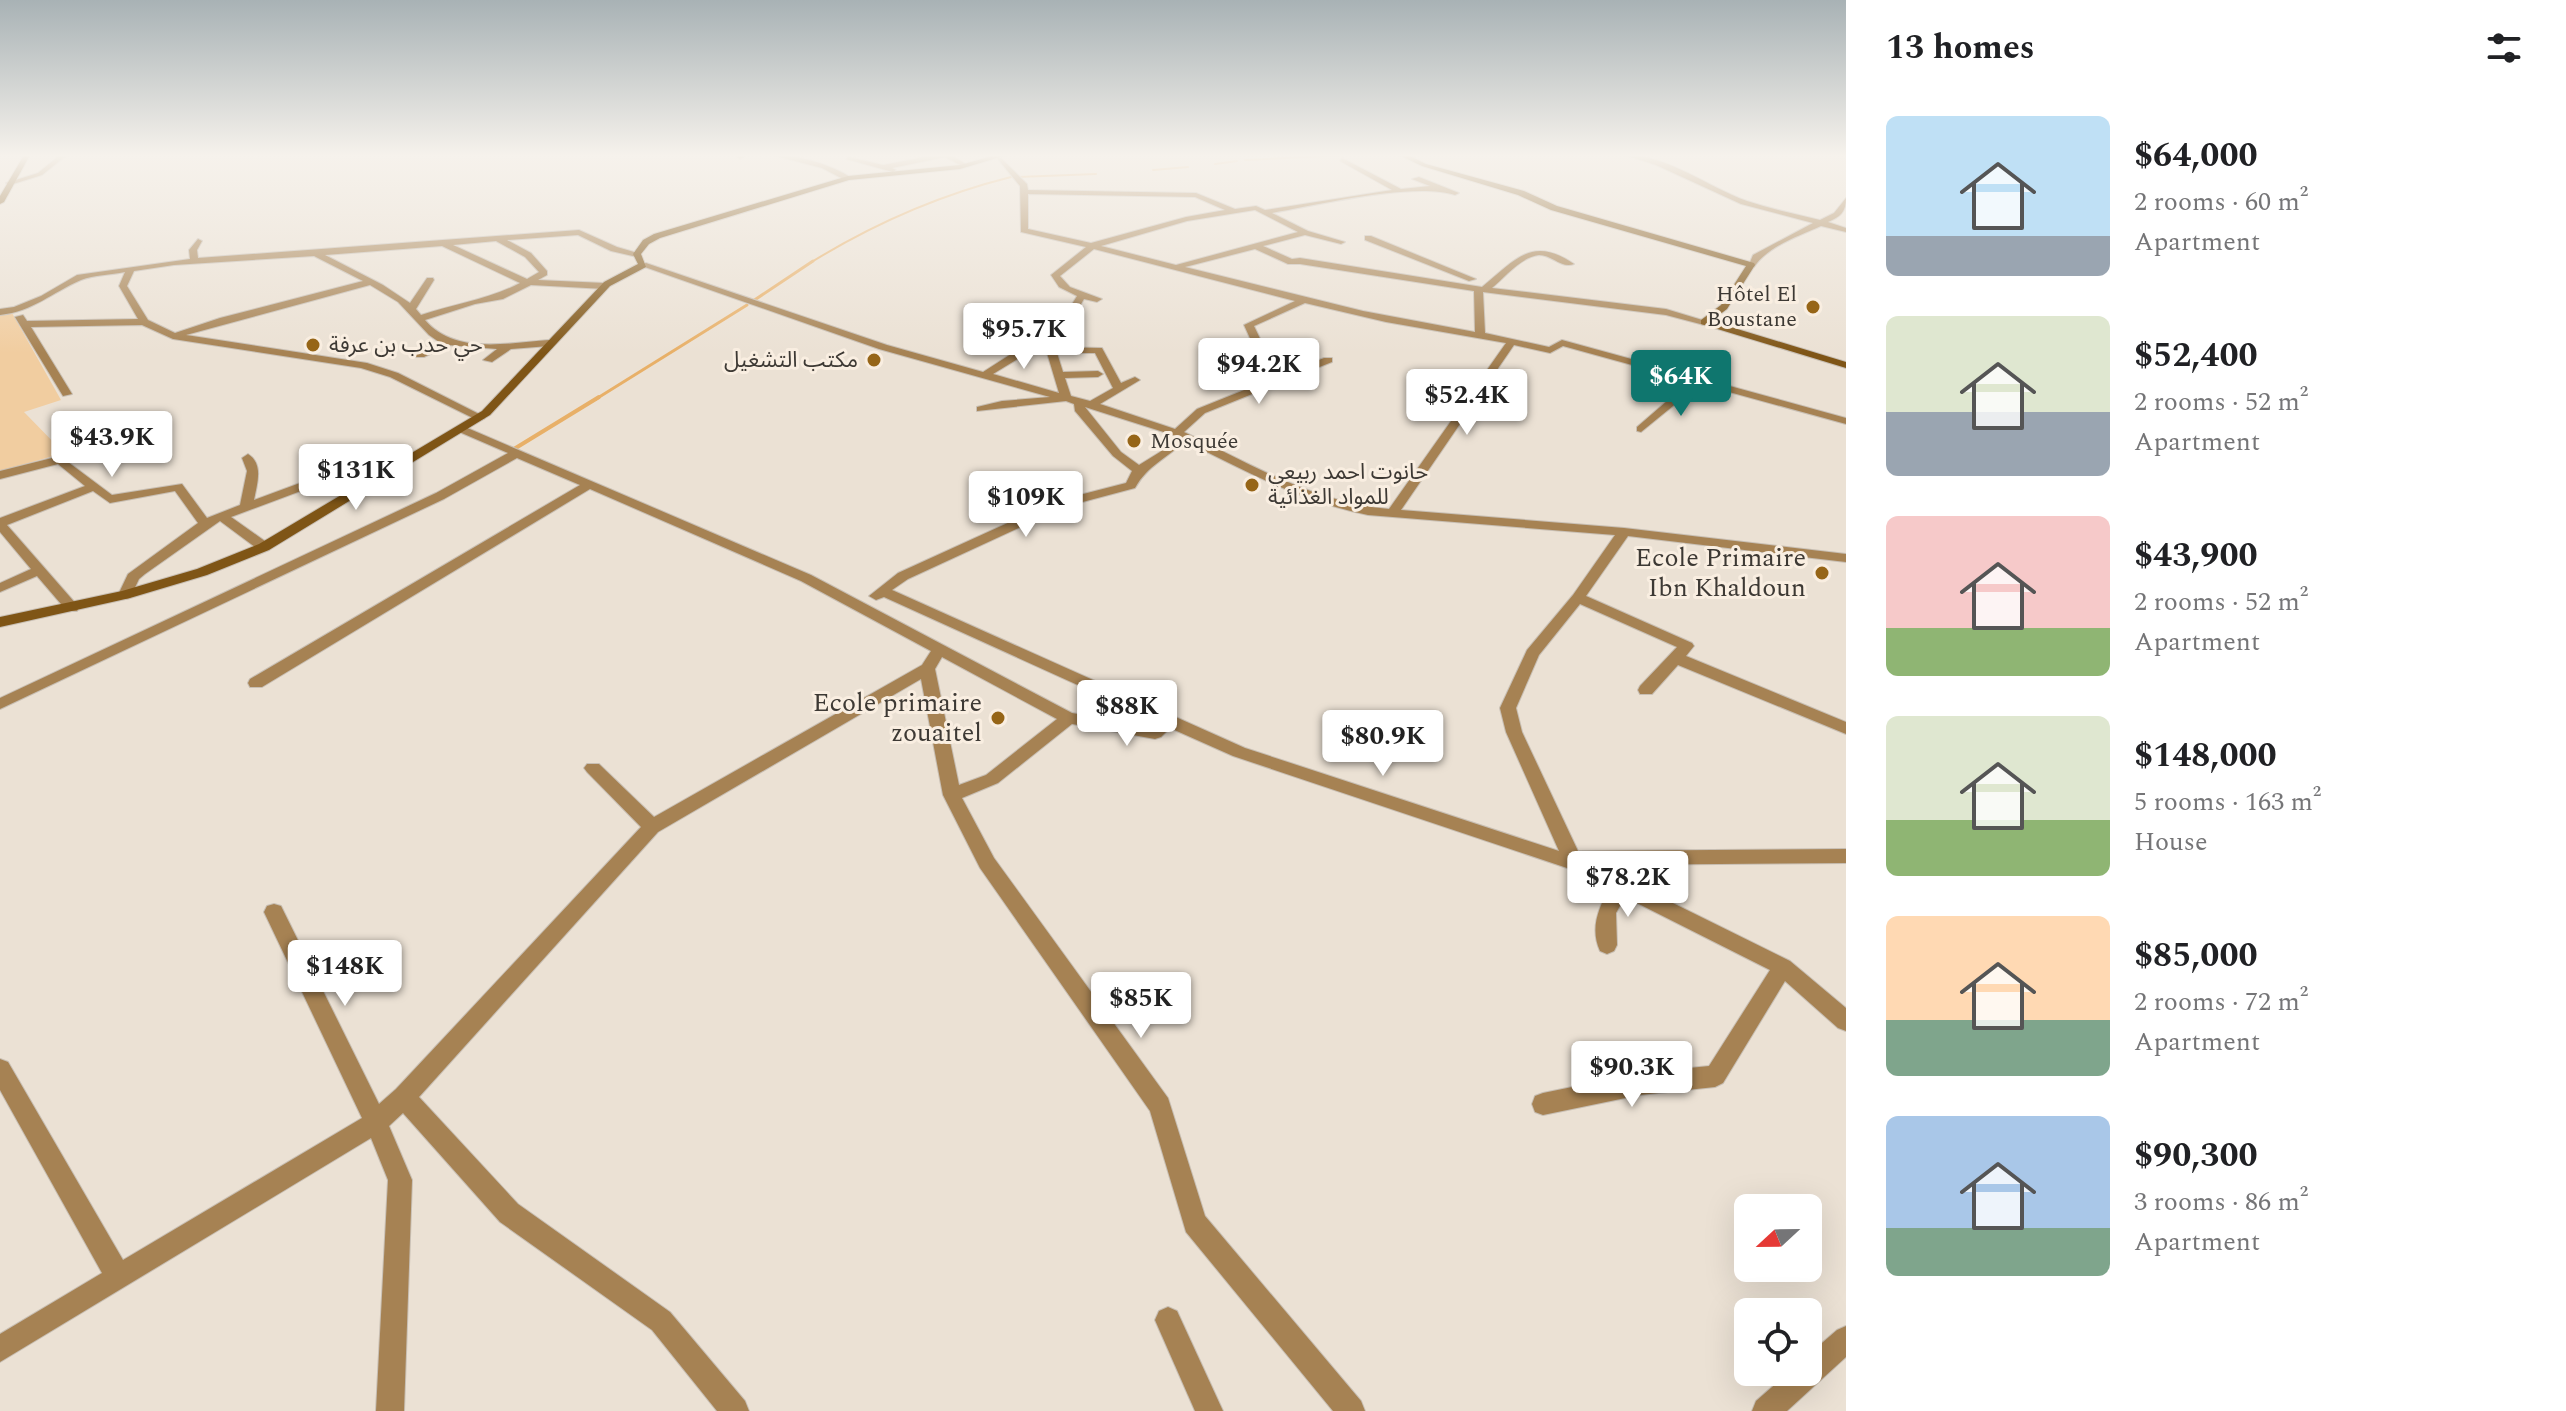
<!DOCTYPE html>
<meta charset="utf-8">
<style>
:root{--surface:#fff;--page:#f6f6f6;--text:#202124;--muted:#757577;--accent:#0f766e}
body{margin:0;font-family:Spectral,"Noto Sans Arabic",serif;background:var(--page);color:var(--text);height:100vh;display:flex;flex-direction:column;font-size:30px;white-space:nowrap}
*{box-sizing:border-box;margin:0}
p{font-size:26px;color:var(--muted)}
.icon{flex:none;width:44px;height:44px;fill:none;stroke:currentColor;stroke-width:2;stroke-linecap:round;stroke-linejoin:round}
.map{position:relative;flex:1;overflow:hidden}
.panel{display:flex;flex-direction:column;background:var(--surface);width:720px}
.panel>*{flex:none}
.needle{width:52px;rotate:248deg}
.fabs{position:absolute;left:1734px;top:1194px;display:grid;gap:16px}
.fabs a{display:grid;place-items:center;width:88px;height:88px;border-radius:12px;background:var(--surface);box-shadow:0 8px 32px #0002;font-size:40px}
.price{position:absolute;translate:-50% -68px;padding:0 18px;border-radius:8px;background:#fff;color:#222;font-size:26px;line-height:52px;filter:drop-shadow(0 2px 4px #0008)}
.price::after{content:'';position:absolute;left:50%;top:48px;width:24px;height:18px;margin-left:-12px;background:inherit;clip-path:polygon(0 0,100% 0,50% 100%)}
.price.current{background:var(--accent);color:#fff}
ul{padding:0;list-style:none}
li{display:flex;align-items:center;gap:24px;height:200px;padding:0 40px}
li span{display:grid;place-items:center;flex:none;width:224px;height:160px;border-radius:12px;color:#555}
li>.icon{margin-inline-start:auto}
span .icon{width:96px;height:96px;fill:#fffc;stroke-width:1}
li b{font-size:34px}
h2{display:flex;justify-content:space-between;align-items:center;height:96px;padding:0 40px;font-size:34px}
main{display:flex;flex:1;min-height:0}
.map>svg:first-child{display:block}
</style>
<main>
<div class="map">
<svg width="1846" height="1411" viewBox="0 0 1846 1411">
<rect width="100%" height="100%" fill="#ebe1d4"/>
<polygon fill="#f1cda0" points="12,313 61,400 24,412 64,453 0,471 0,315"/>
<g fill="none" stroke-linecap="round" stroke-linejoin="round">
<g stroke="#e8b068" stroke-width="2">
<polyline points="1245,160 1346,155"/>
<polyline points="1215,164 1237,161"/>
<polyline points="1153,170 1188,167"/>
<polyline points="1017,177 1096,174"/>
<path d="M810 263C873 224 939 195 1011 177"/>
</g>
<g stroke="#e8b068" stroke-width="3">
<polyline points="753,301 813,261"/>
<polyline points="596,399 747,305"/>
</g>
<polyline stroke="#e8b068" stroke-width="4" points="514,449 599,397"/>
<defs>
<g id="street">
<polygon points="60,155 67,155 42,175 10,185 6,183 38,173"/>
<polygon points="738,155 747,155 740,159 737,157"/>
<path d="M772 155C798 155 830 164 852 178L845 180 822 168Z"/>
<polygon points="935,155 951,155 969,166 964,167 945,157 892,168 896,170 893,172 846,159 849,157 883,165"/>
<path d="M1625 155C1668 155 1708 187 1747 201 1771 209 1796 214 1820 220L1834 213 1846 198C1846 212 1840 217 1828 222L1846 228V232L1821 226C1799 236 1768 246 1754 267H1748L1753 255 1813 223 1741 204 1656 165Z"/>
<path d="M997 158H1001L1027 184 1028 190 1196 193 1235 209 1256 206 1265 210 1392 190 1340 161 1342 158 1401 189 1430 186 1412 179 1419 177 1459 193 1455 195C1413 182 1318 205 1272 213L1308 231 1345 242 1341 244 1305 235 1263 246 1292 259 1300 258 1482 287C1515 260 1532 235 1574 264 1562 269 1552 255 1539 255 1521 257 1505 277 1492 288L1666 309 1709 322 1704 325 1666 315 1483 292 1485 333 1549 347 1562 340 1846 418V424L1700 384 1641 432 1637 431V427L1690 381 1563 346 1550 353 1514 345 1401 510 1624 528 1846 554V562L1628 536 1586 596 1692 643 1694 646 1686 656 1846 722V734L1678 665 1652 694H1640L1638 690 1640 686 1677 647 1580 604 1539 655 1516 708 1522 732 1578 851 1846 849V863L1596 865 1790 961 1846 1008V1031L1838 1028 1785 981 1723 1083 1715 1087 1640 1095 1543 1115 1535 1112 1532 1104 1535 1096 1543 1093 1640 1073 1709 1066 1770 970 1625 897 1616 913 1617 945 1614 951 1607 954 1600 951C1590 929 1598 909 1609 889L1567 868 1233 756 1170 728 1161 737 1155 739 1072 724 998 783 962 798 994 858 1168 1098 1205 1216 1361 1401 1365 1411H1333L1186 1232 1150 1111 980 868 943 795 921 679 658 832 419 1097 518 1204 670 1312 745 1401 749 1411H717L652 1330 500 1222 403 1113 389 1126 412 1180 404 1411H376L388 1180 371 1138 0 1362V1334L102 1273 0 1090V1059L8 1062 123 1260 362 1118 264 912 267 906 274 904 281 906 379 1104 396 1089 641 827 587 772 584 768 587 764H599L654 817 922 665 931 651 801 581 590 489 262 687H250L248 683 250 679 580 485 517 458 444 499 0 709V698L436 493 508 453 457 431V427H465L811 575 1072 713 1152 727 1157 721 884 597 876 600 869 596 898 573 1056 501 1126 483 1132 471 1113 456 1075 411 1074 404 1066 401 977 411V407L1002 401 1050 397 879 349 639 265 646 263 887 345 983 372 1061 322 1077 296 1059 287 1051 275 1086 247 1021 232 1020 186ZM1028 194 1195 197 1225 210 1186 217 1091 243 1028 229ZM1255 210 1298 232 1176 265 1101 246 1187 221ZM1094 249 1295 301 1244 325 1269 380 1197 409 1175 429 1100 404 1140 380 1135 377 1121 383 1102 348 1055 347 1052 338 1068 326 1084 299 1097 302 1102 299 1070 287 1060 276ZM1255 249 1288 264H1300L1474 291 1475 332 1363 311 1185 267ZM1305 303 1386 322 1506 343 1389 509C1315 503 1250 464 1184 432L1205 413 1332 362V358H1324L1278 376 1254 326ZM1044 343 1059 393 993 374ZM1057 353H1095L1113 388 1090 401 1071 396 1065 378 1098 377 1103 374 1098 371 1063 372ZM1085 407 1173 435 1176 437 1160 452 1139 465 1121 452ZM1185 441C1247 472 1300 501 1368 515L1615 535 1573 595 1527 650 1500 708 1506 732 1559 851 1245 748 892 590 908 579 1064 507 1135 488C1148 465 1166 459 1185 441ZM942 657 1057 719 986 775 959 785 935 669Z"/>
<path d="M579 230 617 247 641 254 637 257 611 251 578 235 507 240 531 253 547 271V275L538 280 605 283 609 286 605 289 531 285 503 299 475 304 425 320C455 355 507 343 549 340L554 343 549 346 511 349 492 362 483 360 497 349 448 345 424 357H416V353L439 342 429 335 398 302 370 285 186 335 367 363 398 373 483 416 485 418 479 421 390 377 361 368 173 339 142 325 31 327 72 394 63 396 15 317 23 315 27 321 138 319 119 286 125 272C111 275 94 275 81 280 51 293 34 311 0 315V309L14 307 41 296 77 275 190 259 189 250 198 239 202 241 197 250 198 258ZM496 241 525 257 539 272 527 279 453 245ZM442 246 520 283C490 299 454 304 421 315L416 309 434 280 433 278H427L410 303 383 285 325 255ZM314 256 363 281 220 318 175 333 148 320 127 286 134 271 174 265Z"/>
<polygon points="1365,236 1371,236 1476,279 1469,281 1365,240"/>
<path d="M248 454C264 464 257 484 254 500L354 463 365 461 395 471 389 475 365 469 357 470 231 517 269 544V550H259L220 521 145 574 139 579 130 598 125 599 118 595 128 574 198 523 175 491 110 503 93 491 7 525 77 605 79 608 77 611H67L37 576 0 592V583L31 569 0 532V518L85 486 58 464 0 479V471L60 456 112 495 182 484 207 518 240 505 247 471 242 458Z"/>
<polygon points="1168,1307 1177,1311 1223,1411 1195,1411 1155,1320 1159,1311"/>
<polygon points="1846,1326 1846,1357 1787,1411 1752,1411 1756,1401 1789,1372 1808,1372 1808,1355 1837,1330"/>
</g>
<g id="secondary">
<polygon points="24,155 30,155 4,202 0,204 0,196"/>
<polygon points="996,155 1007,155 960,169 849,180 660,238 649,244 641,254 646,267 610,286 490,415 269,550 207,575 130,598 0,627 0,617 122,591 197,569 259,544 482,411 604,282 638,264 633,254 643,240 654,234 848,176 960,165"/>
<polygon points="1399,155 1408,155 1426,164 1524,191 1557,206 1754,263 1755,265 1727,309 1711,321 1846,362 1846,368 1701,324 1701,320 1721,305 1746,266 1551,210 1518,195 1422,166"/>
</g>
</defs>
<use href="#street" stroke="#c8bfb4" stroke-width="2"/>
<use href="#secondary" stroke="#c8bfb4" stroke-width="2"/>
<use href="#street" fill="#a68253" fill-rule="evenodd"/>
<use href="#secondary" fill="#7f5516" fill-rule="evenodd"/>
</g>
<linearGradient id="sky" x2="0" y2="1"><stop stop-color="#a8b2b5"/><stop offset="0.44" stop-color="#f6f2ec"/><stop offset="1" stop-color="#f6f2ec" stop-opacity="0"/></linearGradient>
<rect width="1846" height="353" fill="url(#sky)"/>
<g fill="#966517" stroke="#f9eee1" stroke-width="3">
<circle cx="1813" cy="307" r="8"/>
<circle cx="313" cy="345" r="8"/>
<circle cx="874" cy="360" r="8"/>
<circle cx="1134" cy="441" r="8"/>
<circle cx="1252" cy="485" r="8"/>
<circle cx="1822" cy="573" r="8"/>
<circle cx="998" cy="718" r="8"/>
</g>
<g text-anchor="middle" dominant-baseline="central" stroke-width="6" stroke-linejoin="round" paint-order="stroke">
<g font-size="22" fill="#3d3934" stroke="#f9eee1" text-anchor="start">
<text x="1797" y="294" text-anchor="end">Hôtel El<tspan x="1797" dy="25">Boustane</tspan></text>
<text x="329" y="345">حي حدب بن عرفة</text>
<text x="858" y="360" text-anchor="end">مكتب التشغيل</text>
<text x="1150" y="441">Mosquée</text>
<text x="1268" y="472">حانوت احمد ربيعي<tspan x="1268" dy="25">للمواد الغذائية</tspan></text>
</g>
<g font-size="26" fill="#3d3934" stroke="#f9eee1" text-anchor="end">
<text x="1806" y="558">Ecole Primaire<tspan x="1806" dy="30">Ibn Khaldoun</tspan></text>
<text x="982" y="703">Ecole primaire<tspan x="982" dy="30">zouaitel</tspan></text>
</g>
</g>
</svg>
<div class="fabs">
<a><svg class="needle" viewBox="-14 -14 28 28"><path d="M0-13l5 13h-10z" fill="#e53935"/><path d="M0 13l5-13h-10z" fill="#757577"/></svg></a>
<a><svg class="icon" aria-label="locate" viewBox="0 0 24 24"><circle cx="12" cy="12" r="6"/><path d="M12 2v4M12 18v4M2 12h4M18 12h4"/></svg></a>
</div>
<b class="price" style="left:1024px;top:371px">$95.7K</b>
<b class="price" style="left:1259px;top:406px">$94.2K</b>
<b class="price current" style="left:1681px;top:418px">$64K</b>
<b class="price" style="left:1467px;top:437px">$52.4K</b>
<b class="price" style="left:112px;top:479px">$43.9K</b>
<b class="price" style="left:356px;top:512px">$131K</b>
<b class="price" style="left:1026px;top:539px">$109K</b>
<b class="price" style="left:1127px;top:748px">$88K</b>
<b class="price" style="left:1383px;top:778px">$80.9K</b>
<b class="price" style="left:1628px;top:919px">$78.2K</b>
<b class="price" style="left:345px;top:1008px">$148K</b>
<b class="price" style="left:1141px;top:1040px">$85K</b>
<b class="price" style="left:1632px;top:1109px">$90.3K</b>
</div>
<section class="panel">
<h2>13 homes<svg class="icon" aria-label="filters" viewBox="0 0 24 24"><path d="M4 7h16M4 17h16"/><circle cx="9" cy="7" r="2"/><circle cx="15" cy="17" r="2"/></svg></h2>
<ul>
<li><span style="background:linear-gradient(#bfe0f5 75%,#9aa5b1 0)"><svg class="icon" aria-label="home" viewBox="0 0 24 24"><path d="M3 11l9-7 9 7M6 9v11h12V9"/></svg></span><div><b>$64,000</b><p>2 rooms · 60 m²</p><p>Apartment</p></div></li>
<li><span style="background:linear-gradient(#dfe7d0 60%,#9aa5b1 0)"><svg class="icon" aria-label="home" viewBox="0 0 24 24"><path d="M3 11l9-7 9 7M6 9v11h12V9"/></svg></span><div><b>$52,400</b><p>2 rooms · 52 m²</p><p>Apartment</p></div></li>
<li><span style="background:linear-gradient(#f6c9c9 70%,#8fb573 0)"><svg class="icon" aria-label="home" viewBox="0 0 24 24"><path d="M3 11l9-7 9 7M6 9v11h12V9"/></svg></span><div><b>$43,900</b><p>2 rooms · 52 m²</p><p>Apartment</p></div></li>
<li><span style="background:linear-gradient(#dfe7d0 65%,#8fb573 0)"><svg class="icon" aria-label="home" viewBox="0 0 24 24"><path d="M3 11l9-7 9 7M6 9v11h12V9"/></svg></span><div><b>$148,000</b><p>5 rooms · 163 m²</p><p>House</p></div></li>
<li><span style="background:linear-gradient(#ffd9b3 65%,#7fa58c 0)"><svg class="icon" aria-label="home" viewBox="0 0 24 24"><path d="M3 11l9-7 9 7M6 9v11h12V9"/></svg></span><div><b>$85,000</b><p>2 rooms · 72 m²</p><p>Apartment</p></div></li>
<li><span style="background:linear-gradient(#a9c7e8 70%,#7fa58c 0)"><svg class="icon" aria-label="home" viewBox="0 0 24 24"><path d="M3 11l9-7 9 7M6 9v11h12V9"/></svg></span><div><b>$90,300</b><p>3 rooms · 86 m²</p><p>Apartment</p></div></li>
</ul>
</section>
</main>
